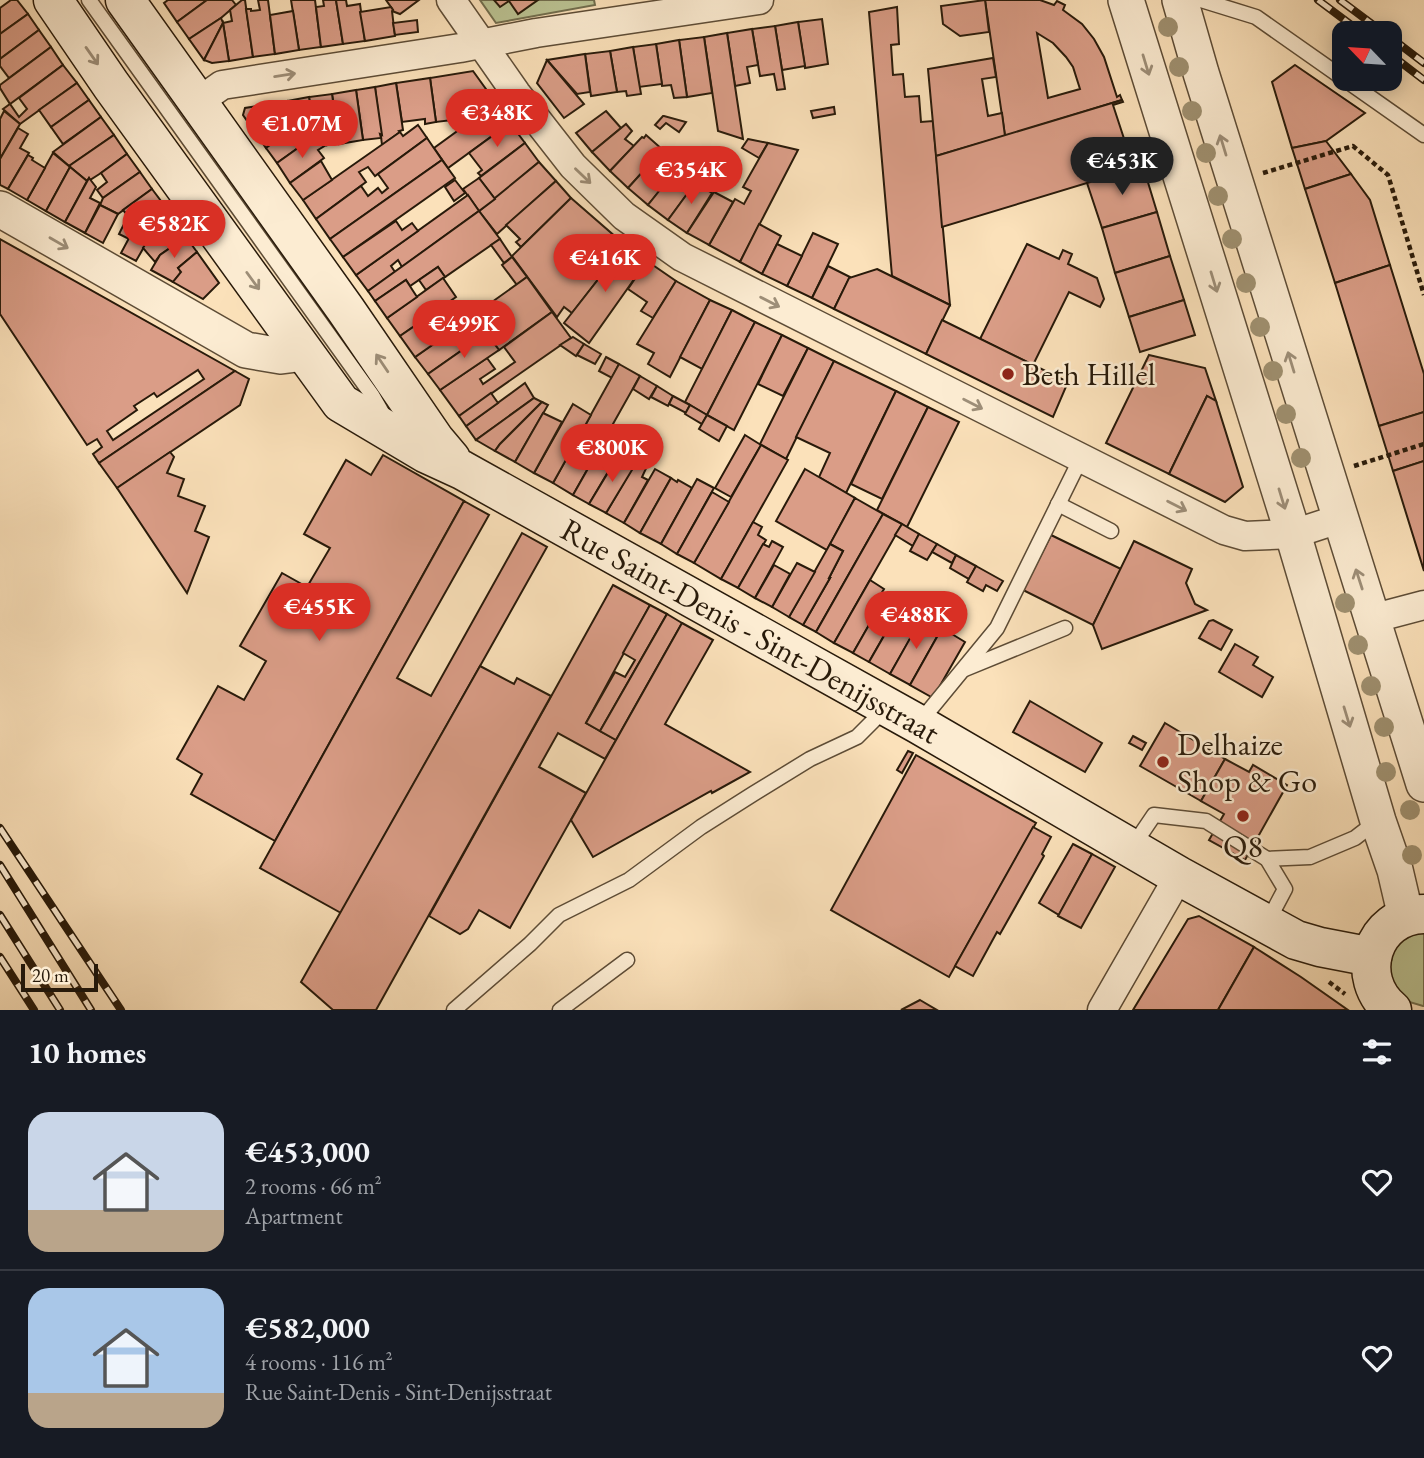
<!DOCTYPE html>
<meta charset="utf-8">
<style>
:root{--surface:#171b24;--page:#242831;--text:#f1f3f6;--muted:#9ea1a6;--line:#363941;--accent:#d93025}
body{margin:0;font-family:"EB Garamond",serif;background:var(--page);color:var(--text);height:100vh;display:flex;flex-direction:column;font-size:26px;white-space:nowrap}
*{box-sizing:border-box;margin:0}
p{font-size:23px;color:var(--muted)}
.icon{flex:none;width:38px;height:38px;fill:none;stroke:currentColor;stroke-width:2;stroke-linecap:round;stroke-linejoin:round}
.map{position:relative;height:1010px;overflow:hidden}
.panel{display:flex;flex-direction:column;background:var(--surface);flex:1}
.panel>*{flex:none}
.needle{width:46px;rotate:295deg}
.fabs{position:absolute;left:1332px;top:21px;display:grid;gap:14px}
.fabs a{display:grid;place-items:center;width:70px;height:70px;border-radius:14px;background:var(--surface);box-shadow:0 4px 18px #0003;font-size:35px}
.scale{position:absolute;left:21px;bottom:18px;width:77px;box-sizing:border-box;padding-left:7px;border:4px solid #281a0a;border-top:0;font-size:19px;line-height:24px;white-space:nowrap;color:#281a0a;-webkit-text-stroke:5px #fcecd2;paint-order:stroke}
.price{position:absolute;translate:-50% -60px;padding:0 16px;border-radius:24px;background:var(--accent);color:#fff;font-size:23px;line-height:46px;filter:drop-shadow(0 2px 4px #0008)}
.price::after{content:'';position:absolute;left:50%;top:42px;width:21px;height:16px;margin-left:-10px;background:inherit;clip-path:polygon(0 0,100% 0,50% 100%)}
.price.active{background:#222;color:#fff}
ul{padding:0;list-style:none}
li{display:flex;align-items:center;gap:21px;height:175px;padding:0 28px}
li+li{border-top:2px solid var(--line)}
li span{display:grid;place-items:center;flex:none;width:196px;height:140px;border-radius:21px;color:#555}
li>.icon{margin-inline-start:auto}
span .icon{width:84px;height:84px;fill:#fffc;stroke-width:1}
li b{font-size:30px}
h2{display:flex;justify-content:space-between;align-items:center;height:84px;padding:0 28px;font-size:30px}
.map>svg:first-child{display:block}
</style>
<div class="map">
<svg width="1424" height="1010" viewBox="0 0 1424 1010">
<rect width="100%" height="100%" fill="#fbe1ba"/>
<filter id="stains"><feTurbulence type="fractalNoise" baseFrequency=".00286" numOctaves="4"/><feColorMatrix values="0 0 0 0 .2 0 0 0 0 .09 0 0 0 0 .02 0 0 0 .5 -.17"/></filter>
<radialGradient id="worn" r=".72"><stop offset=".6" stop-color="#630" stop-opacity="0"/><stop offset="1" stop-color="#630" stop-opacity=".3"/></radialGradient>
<g fill="#bbc393" stroke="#726e4e" stroke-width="2">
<polygon points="480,0 594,0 595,5 496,23"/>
<polygon points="1424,929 1424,1006 1423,1006 1406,1001 1386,976 1393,945"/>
</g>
<g fill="#da9d87" stroke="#281a0a" stroke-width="2" fill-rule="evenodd">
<polygon points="11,0 17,0 28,14 0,34 0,8"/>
<polygon points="168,0 207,0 177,22 164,3"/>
<polygon points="207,0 232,0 236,5 221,18 189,39 177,22"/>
<polygon points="242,0 245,0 253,57 229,61 223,23 232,21 230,10"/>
<polygon points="258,0 268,0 275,54 253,57 246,9 251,9 251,11 260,10"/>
<polygon points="291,0 315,0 321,47 299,50"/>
<polygon points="323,0 336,0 343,44 321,47 316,7 324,6"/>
<polygon points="336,0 346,0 347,6 360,4 365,41 343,44"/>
<polygon points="386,0 419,0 400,14 392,11 393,10"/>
<polygon points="494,0 538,0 518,14 509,1 500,7"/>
<path d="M985 0H1040L1054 5 1057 1 1065 5 1063 10 1082 24 1094 39 1104 57 1117 97 1120 95 1122 100 1005 136ZM1037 33 1053 43 1066 57 1073 67 1080 89 1048 98Z"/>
<polygon points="985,0 989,32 960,36 943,24 941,6"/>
<polygon points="391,7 393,10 392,11 395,36 365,41 360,12"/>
<polygon points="897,7 899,44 891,45 893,75 903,74 905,97 919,96 921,122 933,121 950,305 892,276 869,12"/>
<polygon points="293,11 299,50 275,54 270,15"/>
<polygon points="28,14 39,30 0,59 0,34"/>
<polygon points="221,18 223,23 204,60 189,39"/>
<polygon points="822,19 828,64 805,68 798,22"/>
<polygon points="417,20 418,32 395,35 393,23"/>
<polygon points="798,22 805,66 782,70 775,26"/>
<polygon points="223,23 229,61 212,63 204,60"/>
<polygon points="775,26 785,89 777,90 774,74 760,76 752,29"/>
<polygon points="752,29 758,65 747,67 750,83 735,86 727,33"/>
<polygon points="39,30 51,47 9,78 0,66 0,59"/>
<polygon points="727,33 743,139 718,131 704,37"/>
<polygon points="704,37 712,93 687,97 679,40"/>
<polygon points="679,40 687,97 674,98 671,85 662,86 656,44"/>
<polygon points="656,44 662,84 639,87 633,47"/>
<polygon points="51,47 63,65 10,104 0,88 0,85"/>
<polygon points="633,47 641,94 627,96 626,91 617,92 610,51"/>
<polygon points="610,51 617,92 591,96 585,54"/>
<polygon points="585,54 590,92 577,94 547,60"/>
<polygon points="993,58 996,77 982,79 988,116 1002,113 1005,136 936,156 928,69"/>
<polygon points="547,60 584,104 564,118 537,83"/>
<polygon points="63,65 77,83 20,124 3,109 10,104 19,117 27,109 19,98"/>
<polygon points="1295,65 1365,113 1326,141 1292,148 1272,82"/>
<polygon points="473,71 496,103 459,130 452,120 436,122 430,78"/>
<polygon points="430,78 436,122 425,124 425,119 402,122 396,83"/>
<polygon points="77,83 89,100 51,127 39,110"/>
<polygon points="396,83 403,130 399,131 400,132 382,145 375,87"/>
<polygon points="375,87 382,135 380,134 381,138 363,140 356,90"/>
<polygon points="356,90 363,140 339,144 332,94"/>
<polygon points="332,94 338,135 324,131 326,145 315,140 309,97"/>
<polygon points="309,97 314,129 302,130 301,127 291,128 287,101"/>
<polygon points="89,100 101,117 63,144 51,127"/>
<polygon points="1122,100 1123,102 1113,105 1131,160 1143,164 1143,166 942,227 936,156"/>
<polygon points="287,101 288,112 277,114 290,131 266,148 243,115 245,108"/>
<polygon points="496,103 510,123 448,168 434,148"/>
<polygon points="834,107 835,114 813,118 811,111"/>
<polygon points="4,111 20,124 0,159 0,119"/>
<polygon points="606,111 621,128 592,152 576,133"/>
<polygon points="663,116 664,116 686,122 679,132 666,123 660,129 655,125"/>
<polygon points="101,117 114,135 69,166 53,152"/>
<polygon points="510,123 525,143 481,176 478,173 482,170 469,153"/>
<polygon points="626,124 632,131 625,139 634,146 610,171 592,152"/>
<polygon points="418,125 427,138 375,176 368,167 359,172 366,182 316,219 303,200 400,132 403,136"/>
<polygon points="18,128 28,134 20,148 29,153 8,189 0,185 0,159"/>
<polygon points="290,130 312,138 277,163 266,148"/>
<polygon points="114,135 127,154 101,173 90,180 89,178 87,181 69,166"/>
<polygon points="646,135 663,150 628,188 610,171 642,137 644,138"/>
<polygon points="312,138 326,145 318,150 324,158 290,183 277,163"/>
<polygon points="427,138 442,160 330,239 316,219 361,186 368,196 378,188 382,193 388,188 378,174"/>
<polygon points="748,139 768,143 759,158 742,148"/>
<polygon points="1326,141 1351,174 1305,189 1292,148"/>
<polygon points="525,143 539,162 495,199 479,178"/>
<polygon points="768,143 798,150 740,262 709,245 735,199 744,204 751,191 743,187"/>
<polygon points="664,148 674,155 665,169 673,175 648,205 628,188"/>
<polygon points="53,153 70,167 46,211 27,200"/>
<polygon points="127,154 140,172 103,198 97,190 107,182 101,173"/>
<polygon points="28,155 33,158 32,160 45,168 27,200 8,189"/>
<polygon points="442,160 455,178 343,257 330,239"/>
<polygon points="321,161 332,180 303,200 290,183"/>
<polygon points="539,162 556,181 497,234 479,211"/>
<polygon points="1143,166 1157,212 1102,228 1087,183"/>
<polygon points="70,167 87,181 65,222 46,211"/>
<polygon points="675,171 694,185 668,220 648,205"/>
<polygon points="140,172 152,189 118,214 100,205 103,198"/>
<polygon points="1351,174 1370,200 1390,265 1335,283 1305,189"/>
<polygon points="89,178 96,187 90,198 100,203 85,233 65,222"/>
<polygon points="479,178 495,199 479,211 463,189"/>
<polygon points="698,179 709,187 707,190 712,193 687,233 668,220"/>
<polygon points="455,180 465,193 454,201 445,187"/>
<polygon points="556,181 571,198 521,247 516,242 520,239 506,225"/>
<polygon points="152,189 164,205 136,225 129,239 119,234 128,216 123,210"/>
<polygon points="714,192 733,202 709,245 687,233"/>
<polygon points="468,195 479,211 402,267 398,260 391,266 395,272 368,291 356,275"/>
<polygon points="571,198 625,245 572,313 564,307 557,317 512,256"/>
<polygon points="100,205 118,214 103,243 85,233"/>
<polygon points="164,205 176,222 148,240 136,261 121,253 136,225"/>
<polygon points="479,211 500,239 445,277 438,267 410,286 406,280 375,301 368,291"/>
<polygon points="1157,212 1170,256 1115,273 1102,228"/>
<polygon points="396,221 402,230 412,223 418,231 356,275 343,257"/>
<polygon points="176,222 186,237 160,255 155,262 143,248 148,240"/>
<polygon points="759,224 781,236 762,274 740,262"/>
<polygon points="813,233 838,244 812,298 787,286"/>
<polygon points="186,237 197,252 178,268 181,272 173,282 151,270 160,255"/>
<path d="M0 239 235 371 99 463 93 454 102 447 97 439 87 445 0 314ZM198 370 204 379 113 440 107 431 137 410 134 406 154 393 157 397Z"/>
<polygon points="500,239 512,257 504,263 491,245"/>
<polygon points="777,244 802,256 787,286 762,274"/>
<polygon points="1027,244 1059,259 1063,250 1072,254 1068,264 1097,278 1104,299 1100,307 1069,292 1033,365 980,339"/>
<polygon points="625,245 647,261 589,343 564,323"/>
<polygon points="197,252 219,283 203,299 173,282 181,272 178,268"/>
<polygon points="1170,256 1184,300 1129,317 1115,273"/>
<polygon points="512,257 527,277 517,285 502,265"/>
<polygon points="647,261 676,281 653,318 641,311 647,302 628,289"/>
<polygon points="1390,265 1424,374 1424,412 1379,426 1335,283"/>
<polygon points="828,266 850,277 834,309 812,298"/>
<polygon points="438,267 445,277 426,290 419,280"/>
<polygon points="877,269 950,305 926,354 834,309 849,278"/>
<polygon points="527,277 552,312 499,350 483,329 472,337 475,341 428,374 415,357"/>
<polygon points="443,278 456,297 400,336 387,318"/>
<polygon points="406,280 417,297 387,318 375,301"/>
<polygon points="676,281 710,300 670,377 648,364 654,353 637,344"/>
<polygon points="710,300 732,310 702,369 680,357"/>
<polygon points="1184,300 1195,335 1140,352 1129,317"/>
<polygon points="444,306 461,325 415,357 400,336"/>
<polygon points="732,310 755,322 707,415 685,402"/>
<polygon points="552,312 571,338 459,416 440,390 487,358 495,369 480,379 483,384 515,362 504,347"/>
<polygon points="942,320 1068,382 1053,417 926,354"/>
<polygon points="755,322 782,335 734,430 707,415"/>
<polygon points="483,329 499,350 440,390 428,374 475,341 472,337"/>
<polygon points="782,335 808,348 783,396 758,384"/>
<polygon points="573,337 584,344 576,356 560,345"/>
<polygon points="584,344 601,354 595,364 577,355"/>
<polygon points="808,348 834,361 786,459 760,444"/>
<polygon points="1149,355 1205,368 1216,401 1207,396 1169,474 1106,443"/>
<polygon points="606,357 619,364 612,378 599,371"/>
<polygon points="834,361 896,391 846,493 819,477 830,453 796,437"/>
<polygon points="619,364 640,376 573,495 553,483"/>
<polygon points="235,371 249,379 240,405 117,488 99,463"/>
<polygon points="640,376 657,386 649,399 633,389"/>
<polygon points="525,383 534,398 476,440 466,426"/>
<polygon points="657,386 673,396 668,406 651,397"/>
<polygon points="896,391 928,407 882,499 851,484"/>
<polygon points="491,393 498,403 466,426 459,416"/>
<polygon points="673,396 690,405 686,413 669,404"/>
<polygon points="1207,396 1216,401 1243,487 1225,502 1169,474"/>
<polygon points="534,398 542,402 500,444 495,451 476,440"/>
<polygon points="542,402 548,405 515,462 495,451 500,444"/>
<polygon points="573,404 591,415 553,483 534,473"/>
<polygon points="690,405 707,415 702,424 685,414"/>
<polygon points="928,407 959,422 907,527 877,510"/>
<polygon points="1424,412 1424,461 1393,471 1379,426"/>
<polygon points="543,413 562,422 534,473 515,462"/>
<polygon points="707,415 727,426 719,441 699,429"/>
<polygon points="653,433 657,435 653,443 657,445 642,477 648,480 624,523 606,513"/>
<polygon points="607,435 624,445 589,504 573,495"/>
<polygon points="745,435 761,445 731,497 715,488"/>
<polygon points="761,445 788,460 721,579 694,563"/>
<polygon points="170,452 174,457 167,473 184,479 178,496 205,506 195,531 209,537 187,593 117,488"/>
<polygon points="383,455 464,501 275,841 191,794 202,774 177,759 218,686 244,700 266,661 240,646 282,573 307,587 330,548 304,534 346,460 371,475"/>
<polygon points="618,456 635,465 606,513 589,504"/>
<polygon points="1424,461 1424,571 1393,471"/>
<polygon points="655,469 671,478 640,533 624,523"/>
<polygon points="805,469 855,498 827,550 776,521"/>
<polygon points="671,478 677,482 678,480 692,488 661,544 640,533"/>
<polygon points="697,479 714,488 677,554 661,544"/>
<polygon points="712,492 729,502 694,563 677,554"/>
<polygon points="855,498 883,514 816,632 803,625 830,578 829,578 843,551 830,544"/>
<polygon points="464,501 489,515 397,678 431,696 522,533 547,547 341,913 260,868"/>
<polygon points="883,514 902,524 834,643 816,632"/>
<polygon points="753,522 762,527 758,535 766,540 738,588 721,579"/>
<polygon points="902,524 919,534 913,546 895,535"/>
<polygon points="919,534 937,544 927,560 910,551"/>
<polygon points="1051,535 1121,569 1093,625 1023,590"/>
<polygon points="772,541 783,547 755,598 738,588 763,544 769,547"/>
<polygon points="1134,541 1192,569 1186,583 1195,604 1207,610 1102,649 1093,625"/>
<polygon points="830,544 843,551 829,578 830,578 803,625 789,617"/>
<polygon points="937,544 956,555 952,563 932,552"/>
<polygon points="956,555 976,566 969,579 950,568"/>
<polygon points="797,563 815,572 789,617 772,607"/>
<polygon points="774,565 790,574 772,607 755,598"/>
<polygon points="976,566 1003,581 997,591 986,585 983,591 967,582"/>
<polygon points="870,580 884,589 881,594 885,597 853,653 834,643"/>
<polygon points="613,585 650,605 586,723 616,740 605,759 558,733 539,767 586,793 510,928 479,910 468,929 460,934 429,916"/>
<polygon points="882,602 898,611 869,662 853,653"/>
<polygon points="650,605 667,614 600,731 586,723 615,672 625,677 635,660 623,653"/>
<polygon points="900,608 921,620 890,674 869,662"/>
<polygon points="667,614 682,623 616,740 600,731"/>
<polygon points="922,617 942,628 910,685 890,674"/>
<polygon points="1213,620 1232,630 1221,650 1199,638 1209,621"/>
<polygon points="682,623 713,640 665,724 750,772 712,793 711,791 593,857 571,820"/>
<polygon points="942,628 965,642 933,698 910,685"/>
<polygon points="1235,644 1258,657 1253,665 1273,677 1262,697 1219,672"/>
<polygon points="480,666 514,684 517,678 551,696 376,1010 333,1010 301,982"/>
<polygon points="1030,701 1102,743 1085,772 1013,732"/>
<polygon points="1165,723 1225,759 1201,801 1140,766"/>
<polygon points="1133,736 1146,743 1142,750 1129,743"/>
<polygon points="908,751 913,753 902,773 897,770"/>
<polygon points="916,755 1036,823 949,977 831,910"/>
<polygon points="1225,759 1249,772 1253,765 1287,785 1245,860 1209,840 1224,814 1201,801"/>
<polygon points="1033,827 1051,837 1042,854 1044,856 1000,934 997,932 973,976 955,966"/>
<polygon points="1073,844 1092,854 1059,915 1039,903"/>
<polygon points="1092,854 1115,867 1081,928 1058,916"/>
<polygon points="1199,916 1254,947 1218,1010 1133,1010 1188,919"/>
<polygon points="1254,947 1301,977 1348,1010 1218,1010"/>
<polygon points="920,1000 937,1010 901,1010"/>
</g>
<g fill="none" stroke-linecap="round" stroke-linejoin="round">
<defs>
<g id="service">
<polyline points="89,0 372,395 384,416"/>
<polyline points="1201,0 1256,17 1424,135"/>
<polyline points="1058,504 1111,531"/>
<polyline points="965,669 1065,628"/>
<polyline points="919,723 997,628 1081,458"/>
<polyline points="1133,846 1154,815 1206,821 1267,859 1285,889 1267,923"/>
<polyline points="1267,859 1310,857 1355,838 1377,821"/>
<polyline points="454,1010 530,944 559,915 629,880 701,827 753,794 810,759 857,737 886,708"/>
<polyline points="560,1010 627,960"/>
</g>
<g id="minor">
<polyline points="451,0 516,93 573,166 624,216 682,257 1224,530 1245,536 1293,534 1339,519"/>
<polyline points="198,102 222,85 460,48 536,33 759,0"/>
<polyline points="1371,619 1424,605"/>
<polyline points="1102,1010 1179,876"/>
</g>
<g id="tertiary">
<polyline points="1126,0 1293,534 1378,821 1395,870 1406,917"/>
<polyline points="1180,0 1201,73 1424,784"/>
<polyline points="0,209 246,350 281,356 305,353"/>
</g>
<g id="secondary">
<path id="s1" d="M53 0 111 85 341 403 425 453 462 470 918 724 1179 876 1296 940 1320 947 1372 957"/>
<polyline points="125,0 346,310 435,440 451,459"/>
<path d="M1392 1010C1353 978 1372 915 1424 914"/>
</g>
</defs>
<use href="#service" stroke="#5d4c36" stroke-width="17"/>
<use href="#minor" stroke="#5d4c36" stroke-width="31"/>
<use href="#tertiary" stroke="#5d4c36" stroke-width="38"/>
<use href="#secondary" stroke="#281a0a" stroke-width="41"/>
<g stroke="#281a0a" stroke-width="4.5" stroke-dasharray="5 3.5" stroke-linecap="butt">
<polyline points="1263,173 1353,146 1388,175 1424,295"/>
<polyline points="1354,466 1424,444"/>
<polyline points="1329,982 1345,994"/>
</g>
<use href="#service" stroke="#fcecd2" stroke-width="14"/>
<use href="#minor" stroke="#fcecd2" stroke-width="28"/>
<use href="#tertiary" stroke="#fcecd2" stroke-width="35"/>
<use href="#secondary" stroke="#fcecd2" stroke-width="38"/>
<defs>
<g id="rail">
<polyline points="1318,0 1362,33"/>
<polyline points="1340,0 1384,33"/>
<polyline points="1390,37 1424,63"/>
<polyline points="1390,54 1424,80"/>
<polyline points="0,828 121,1010"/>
<polyline points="0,865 91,1010"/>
<polyline points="0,915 60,1010"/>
<polyline points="0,957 34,1010"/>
</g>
</defs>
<use href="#rail" stroke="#281a0a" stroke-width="8"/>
<use href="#rail" stroke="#fcecd2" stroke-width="5" stroke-dasharray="16" stroke-linecap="butt"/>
</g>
<g fill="#9f9070">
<circle cx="1168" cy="27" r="10"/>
<circle cx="1179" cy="67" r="10"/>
<circle cx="1192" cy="111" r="10"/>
<circle cx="1206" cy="153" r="10"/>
<circle cx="1218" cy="196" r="10"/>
<circle cx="1232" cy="239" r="10"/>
<circle cx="1246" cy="283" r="10"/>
<circle cx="1260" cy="327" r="10"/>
<circle cx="1273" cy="371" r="10"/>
<circle cx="1286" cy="414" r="10"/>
<circle cx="1301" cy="458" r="10"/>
<circle cx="1345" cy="603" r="10"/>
<circle cx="1358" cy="645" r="10"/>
<circle cx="1371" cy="686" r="10"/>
<circle cx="1384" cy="727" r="10"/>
<circle cx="1386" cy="772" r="10"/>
<circle cx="1410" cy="810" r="10"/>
<circle cx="1412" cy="855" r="10"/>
</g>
<defs><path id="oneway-shaft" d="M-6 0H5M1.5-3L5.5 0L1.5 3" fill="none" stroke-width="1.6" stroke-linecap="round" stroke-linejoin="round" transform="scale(1.75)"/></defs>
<g stroke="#9d8e78">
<use href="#oneway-shaft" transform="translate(92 56) rotate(55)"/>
<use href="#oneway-shaft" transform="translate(1146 65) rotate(73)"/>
<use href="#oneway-shaft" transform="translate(285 75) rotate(-9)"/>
<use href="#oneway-shaft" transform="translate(1223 145) rotate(-107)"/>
<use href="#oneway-shaft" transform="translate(583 176) rotate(44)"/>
<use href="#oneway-shaft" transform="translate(59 243) rotate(30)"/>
<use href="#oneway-shaft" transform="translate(253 281) rotate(54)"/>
<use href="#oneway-shaft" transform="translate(1214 282) rotate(73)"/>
<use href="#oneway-shaft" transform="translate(770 302) rotate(27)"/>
<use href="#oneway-shaft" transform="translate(1291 362) rotate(-107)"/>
<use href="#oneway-shaft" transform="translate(382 363) rotate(-124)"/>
<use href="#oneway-shaft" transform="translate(973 404) rotate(27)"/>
<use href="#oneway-shaft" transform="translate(1282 499) rotate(73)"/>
<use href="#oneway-shaft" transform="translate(1177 506) rotate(27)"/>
<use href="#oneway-shaft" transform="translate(1359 579) rotate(-108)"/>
<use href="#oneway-shaft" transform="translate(1347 717) rotate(73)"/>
</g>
<g fill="#8f2418" stroke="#fcecd2" stroke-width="2.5">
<circle cx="1008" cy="374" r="7"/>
<circle cx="1163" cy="762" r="7"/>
<circle cx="1243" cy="816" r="7"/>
</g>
<g text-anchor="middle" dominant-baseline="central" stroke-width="5" stroke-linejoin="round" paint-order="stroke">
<g font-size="32" fill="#281a0a" stroke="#fcecd2" text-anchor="start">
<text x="1022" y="374">Beth Hillel</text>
<text x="1177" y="744">Delhaize<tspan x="1177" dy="37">Shop &amp; Go</tspan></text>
<text x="1243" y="846" text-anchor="middle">Q8</text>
</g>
<g font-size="32" fill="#281a0a" stroke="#fcecd2">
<text stroke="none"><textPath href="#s1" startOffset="964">Rue Saint-Denis - Sint-Denijsstraat</textPath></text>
</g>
</g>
<rect width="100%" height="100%" filter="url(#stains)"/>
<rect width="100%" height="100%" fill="url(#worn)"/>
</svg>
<div class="fabs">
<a><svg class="needle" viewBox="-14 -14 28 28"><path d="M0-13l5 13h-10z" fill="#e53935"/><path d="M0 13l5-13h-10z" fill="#9ea1a6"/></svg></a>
</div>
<div class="scale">20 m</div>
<b class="price" style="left:497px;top:149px">€348K</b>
<b class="price" style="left:302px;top:160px">€1.07M</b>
<b class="price active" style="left:1122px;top:197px">€453K</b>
<b class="price" style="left:691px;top:206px">€354K</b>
<b class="price" style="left:174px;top:260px">€582K</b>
<b class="price" style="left:605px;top:294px">€416K</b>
<b class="price" style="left:464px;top:360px">€499K</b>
<b class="price" style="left:612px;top:484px">€800K</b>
<b class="price" style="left:319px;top:643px">€455K</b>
<b class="price" style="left:916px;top:651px">€488K</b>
</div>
<section class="panel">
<h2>10 homes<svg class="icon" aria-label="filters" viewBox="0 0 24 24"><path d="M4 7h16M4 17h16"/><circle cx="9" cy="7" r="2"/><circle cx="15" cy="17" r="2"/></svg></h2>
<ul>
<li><span style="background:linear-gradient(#c9d6e8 70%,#b9a48a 0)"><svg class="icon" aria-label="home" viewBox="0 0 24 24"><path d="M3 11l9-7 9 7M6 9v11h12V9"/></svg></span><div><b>€453,000</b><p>2 rooms · 66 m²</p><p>Apartment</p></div><svg class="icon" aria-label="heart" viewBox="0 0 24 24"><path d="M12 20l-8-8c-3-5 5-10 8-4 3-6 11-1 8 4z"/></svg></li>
<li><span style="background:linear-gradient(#a9c7e8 75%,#b9a48a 0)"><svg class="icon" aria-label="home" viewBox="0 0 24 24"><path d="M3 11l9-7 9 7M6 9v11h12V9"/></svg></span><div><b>€582,000</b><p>4 rooms · 116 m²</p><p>Rue Saint-Denis - Sint-Denijsstraat</p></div><svg class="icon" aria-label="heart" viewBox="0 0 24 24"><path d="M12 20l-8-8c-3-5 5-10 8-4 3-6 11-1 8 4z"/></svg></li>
</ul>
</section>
